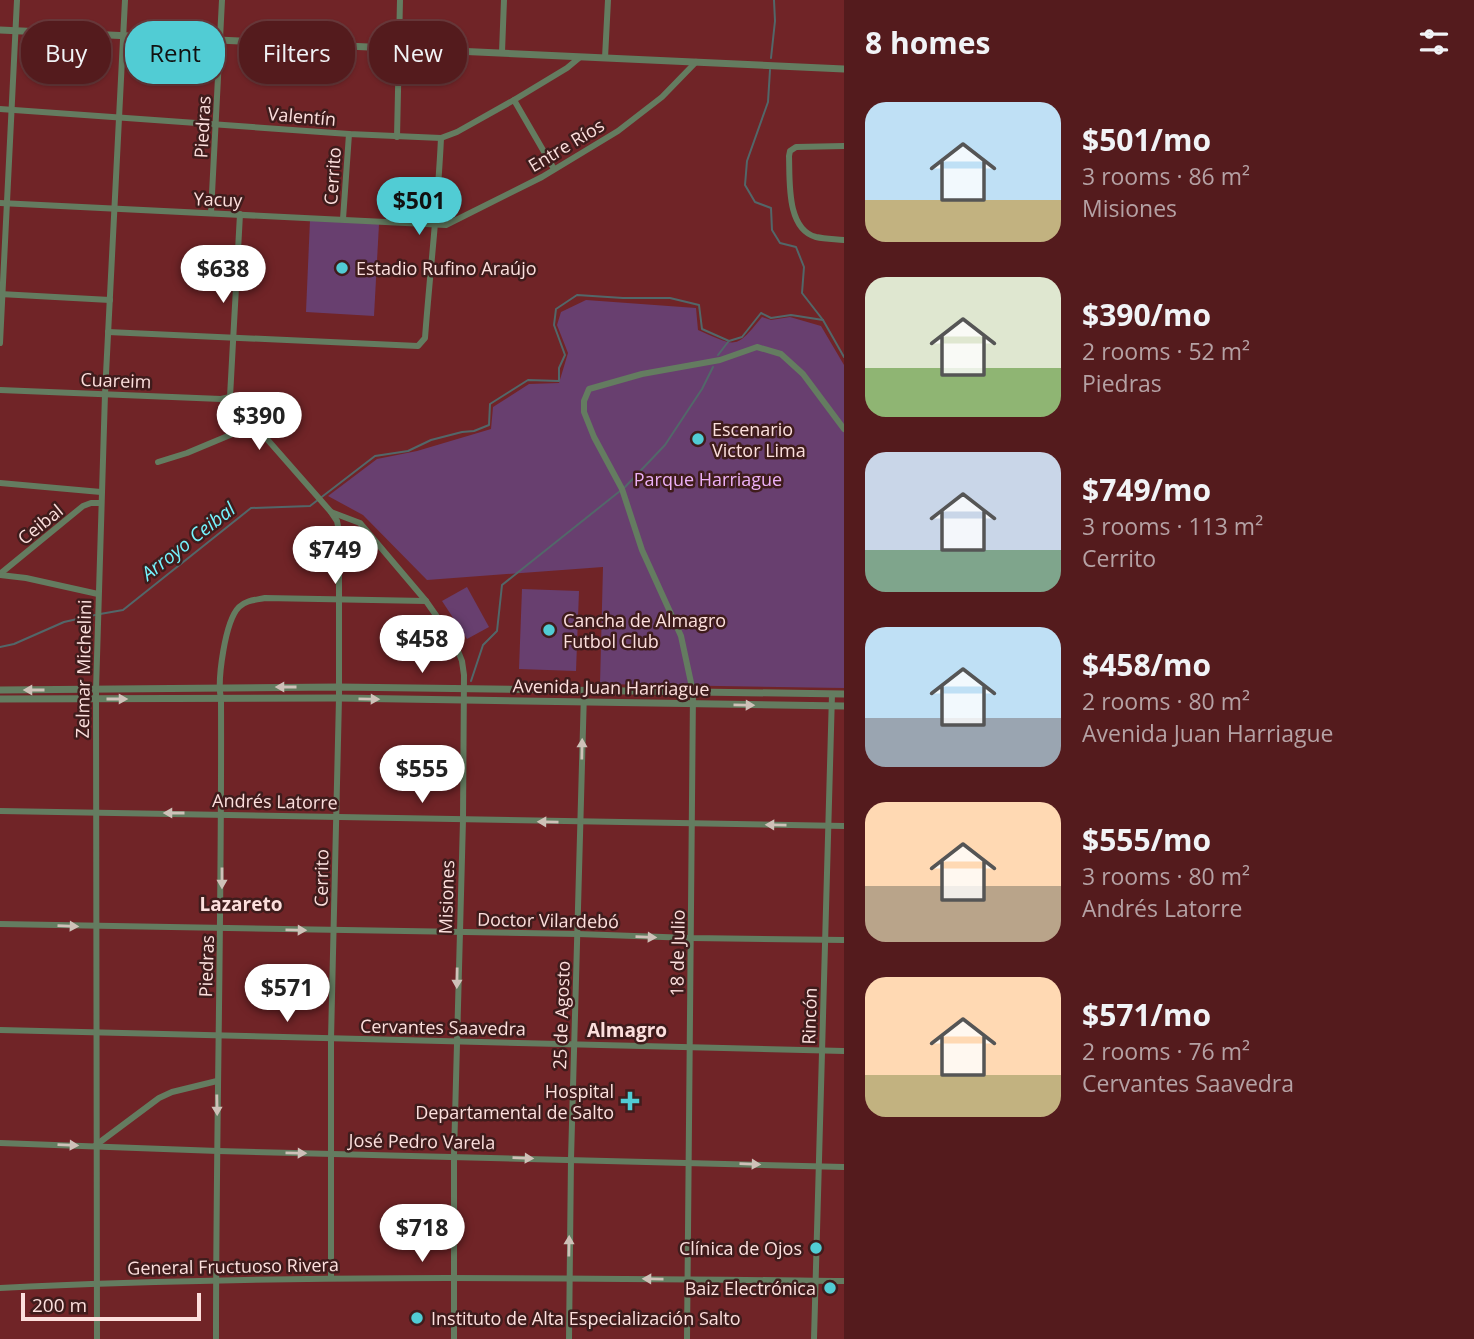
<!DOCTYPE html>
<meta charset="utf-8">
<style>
:root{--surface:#541b1d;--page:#5a2426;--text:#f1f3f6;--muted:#b5a1a4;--line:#6a393b;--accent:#51ccd4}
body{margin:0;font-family:"Open Sans",sans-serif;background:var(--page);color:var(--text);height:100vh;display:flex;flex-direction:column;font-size:26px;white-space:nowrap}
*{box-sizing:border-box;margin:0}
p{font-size:23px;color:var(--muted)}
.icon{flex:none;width:38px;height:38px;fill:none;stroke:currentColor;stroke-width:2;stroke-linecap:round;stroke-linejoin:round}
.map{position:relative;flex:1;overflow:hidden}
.drawer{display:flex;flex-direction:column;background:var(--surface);width:630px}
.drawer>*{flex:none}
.hud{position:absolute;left:21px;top:21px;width:665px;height:63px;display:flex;gap:14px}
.scale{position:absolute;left:21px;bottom:18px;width:180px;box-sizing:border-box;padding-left:7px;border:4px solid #fcdfdd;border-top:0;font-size:19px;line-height:24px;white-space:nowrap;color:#fcdfdd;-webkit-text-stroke:5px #3f1c1c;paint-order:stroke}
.price{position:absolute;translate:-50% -60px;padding:0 16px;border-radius:24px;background:#fff;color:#222;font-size:23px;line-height:46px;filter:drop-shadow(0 2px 4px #0008)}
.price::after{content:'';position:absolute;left:50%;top:42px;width:21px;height:16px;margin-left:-10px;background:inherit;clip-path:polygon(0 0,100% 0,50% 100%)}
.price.selected{background:var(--accent);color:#111}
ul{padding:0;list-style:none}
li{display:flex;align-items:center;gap:21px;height:175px;padding:0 21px}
li span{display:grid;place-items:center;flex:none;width:196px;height:140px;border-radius:21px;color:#555}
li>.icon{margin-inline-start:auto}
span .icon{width:84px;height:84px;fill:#fffc;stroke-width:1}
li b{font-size:30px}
h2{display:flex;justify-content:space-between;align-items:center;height:84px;padding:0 21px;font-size:30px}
.chip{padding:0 24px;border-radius:28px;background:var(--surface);box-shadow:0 2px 5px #0004,0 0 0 2px var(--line);font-size:24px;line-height:63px}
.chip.selected{background:var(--accent);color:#111}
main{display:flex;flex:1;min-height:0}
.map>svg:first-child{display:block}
</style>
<main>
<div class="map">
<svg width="844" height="1339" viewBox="0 0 844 1339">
<rect width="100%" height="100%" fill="#702427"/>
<g fill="#683f6f">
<polygon points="310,220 379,224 374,316 306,312"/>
<path d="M586 300 696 308 698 330C737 347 735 350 762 317L771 320 790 317 821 326 844 365V688L600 684 603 567 427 580 363 515 328 496 377 459 417 451 491 429 493 407 529 384 559 383 568 353 557 325 561 312Z"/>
<polygon points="467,587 489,627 467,639 442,601"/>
<polygon points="522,589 579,591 576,671 519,669"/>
</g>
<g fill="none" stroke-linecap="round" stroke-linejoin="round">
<g stroke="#526769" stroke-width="2">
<polyline points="771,58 775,21 774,0"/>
<polyline points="770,70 768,102 747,161 745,185 755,202 771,208 772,230 780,243 796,247 804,267 802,293 823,320"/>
<polyline points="718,355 728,342"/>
<polyline points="625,487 665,445 702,389 713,367"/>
<polyline points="100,614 123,610 251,508 310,506 375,456 408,451 431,440 462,432 474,431 489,425 490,404 528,380 559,381 559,368 565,355 554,325 556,309 577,295 623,298 670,298 699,305 702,329 729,341 742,337 761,313 771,318 791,315 823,320 844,357"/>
<polyline points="0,647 14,644 64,622 95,615"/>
<polyline points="471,681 483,645 497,631 502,585 620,491"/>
</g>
<g stroke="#647c60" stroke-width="6">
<polyline points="502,52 504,0"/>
<polyline points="605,58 608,0"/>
<polyline points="514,100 554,169"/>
<polyline points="0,109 349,134 441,138 457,132 514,100 567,68 579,58"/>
<polyline points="397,137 400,0"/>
<path d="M844 146 796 147 790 151 789 156C790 180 786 229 816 237 825 239 835 239 844 240"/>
<polyline points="0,203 446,225 542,177 618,131 662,97 696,62"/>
<polyline points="211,213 222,0"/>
<polyline points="240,214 230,397 331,512 337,521 339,531 339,698 331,1039 331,1277"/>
<polyline points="343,219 349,134"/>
<polyline points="0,294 110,300"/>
<path d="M108 332 418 346 425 338C430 271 438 205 441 138"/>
<polyline points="0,343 17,0"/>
<polyline points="0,390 221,399 230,397"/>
<polyline points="158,462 187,453 254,425"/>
<polyline points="0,483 101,492"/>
<polyline points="331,512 360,523 426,601 454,641 462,661 464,675 463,820 454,1155 454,1339"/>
<polyline points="0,574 83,506 91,503 101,503"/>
<polyline points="0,575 26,578 98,594"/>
<polyline points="0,811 844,826"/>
<polyline points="0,924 578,934 691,938 844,940"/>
<polyline points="0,1030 844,1051"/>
<polyline points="0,1143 218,1151 844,1167"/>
<polyline points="96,1145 159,1098 172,1092 217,1081"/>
<path d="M0 1288C281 1274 563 1278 844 1281"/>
<polyline points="97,1339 96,690 105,394 125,0"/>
<path d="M216 1339C216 1126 222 912 221 699 217 680 225 621 239 607 246 600 256 600 265 598L426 601"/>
<polyline points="569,1339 571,1159 584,692"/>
<polyline points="687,1339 693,692 681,636 642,550 622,489 594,437 584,412 584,401 589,389 642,374 720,360 757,347 781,354 803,374 844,429"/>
<polyline points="814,1339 832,694"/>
</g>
<g stroke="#647c60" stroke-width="7">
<polyline points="0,30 844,69"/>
<polyline points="0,690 339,687 844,694"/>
<polyline points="0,699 339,698 844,706"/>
</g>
</g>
<defs><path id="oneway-solid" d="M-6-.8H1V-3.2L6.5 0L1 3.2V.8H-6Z" transform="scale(1.75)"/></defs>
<g fill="#cec1b8">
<use href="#oneway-solid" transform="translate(286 687) rotate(180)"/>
<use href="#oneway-solid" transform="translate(34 690) rotate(180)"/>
<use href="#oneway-solid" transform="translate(117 699)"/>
<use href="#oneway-solid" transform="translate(369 699) rotate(1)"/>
<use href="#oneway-solid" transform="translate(744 705) rotate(1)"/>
<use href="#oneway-solid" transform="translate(582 749) rotate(-89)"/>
<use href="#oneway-solid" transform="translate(174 813) rotate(-180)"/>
<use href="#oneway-solid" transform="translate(548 822) rotate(-179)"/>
<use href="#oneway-solid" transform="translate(776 825) rotate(-179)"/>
<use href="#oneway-solid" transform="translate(222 878) rotate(90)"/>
<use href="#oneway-solid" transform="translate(68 926) rotate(2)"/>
<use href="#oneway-solid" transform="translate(296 930) rotate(1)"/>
<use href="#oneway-solid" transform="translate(646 937) rotate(2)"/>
<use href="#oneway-solid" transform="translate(457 978) rotate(91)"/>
<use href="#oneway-solid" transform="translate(217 1105) rotate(89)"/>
<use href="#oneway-solid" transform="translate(68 1145) rotate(2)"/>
<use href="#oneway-solid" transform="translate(296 1153) rotate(1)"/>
<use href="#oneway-solid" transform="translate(523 1158) rotate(2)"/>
<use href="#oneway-solid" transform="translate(750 1164) rotate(2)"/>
<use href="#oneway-solid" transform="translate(569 1246) rotate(-89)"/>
<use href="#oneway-solid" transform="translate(653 1279) rotate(-179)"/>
</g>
<g fill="#51ccd4" stroke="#3f1c1c" stroke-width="2.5">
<circle cx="342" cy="268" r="7"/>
<circle cx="698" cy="439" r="7"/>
<circle cx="549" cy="630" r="7"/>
<path d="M626.5 1090.5h7v7h7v7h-7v7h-7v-7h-7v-7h7z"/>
<circle cx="816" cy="1248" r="7"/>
<circle cx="830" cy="1288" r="7"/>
<circle cx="417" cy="1318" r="7"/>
</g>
<g text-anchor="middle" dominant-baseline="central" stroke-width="5" stroke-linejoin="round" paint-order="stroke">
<g font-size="18" fill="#fcdfdd" stroke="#3f1c1c">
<text transform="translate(302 116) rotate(5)">Valentín</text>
<text transform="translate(202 127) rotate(-87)">Piedras</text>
<text transform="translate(566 145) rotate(-31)">Entre Ríos</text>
<text transform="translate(332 176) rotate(-86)">Cerrito</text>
<text transform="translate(218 199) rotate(2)">Yacuy</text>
<text transform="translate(116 380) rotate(2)">Cuareim</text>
<text transform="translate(40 524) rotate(-39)">Ceibal</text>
<text transform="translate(83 669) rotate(-89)">Zelmar Michelini</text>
<text transform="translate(611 687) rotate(1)">Avenida Juan Harriague</text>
<text transform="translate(275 801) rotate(1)">Andrés Latorre</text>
<text transform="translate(321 878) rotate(-89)">Cerrito</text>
<text transform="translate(446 897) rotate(-88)">Misiones</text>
<text transform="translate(548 920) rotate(1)">Doctor Vilardebó</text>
<text transform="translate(677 953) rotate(-89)">18 de Julio</text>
<text transform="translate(206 966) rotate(-88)">Piedras</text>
<text transform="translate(561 1015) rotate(-88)">25 de Agosto</text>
<text transform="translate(809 1016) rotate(-88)">Rincón</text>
<text transform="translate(443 1027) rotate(1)">Cervantes Saavedra</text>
<text transform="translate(422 1141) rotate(1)">José Pedro Varela</text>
<text transform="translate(233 1266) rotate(-1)">General Fructuoso Rivera</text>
</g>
<g font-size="18" fill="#fcdfdd" stroke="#3f1c1c" text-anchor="start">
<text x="356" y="268">Estadio Rufino Araújo</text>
<text x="712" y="429">Escenario<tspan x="712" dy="21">Victor Lima</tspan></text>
<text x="563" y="620">Cancha de Almagro<tspan x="563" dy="21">Futbol Club</tspan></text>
<text x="614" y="1091" text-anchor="end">Hospital<tspan x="614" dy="21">Departamental de Salto</tspan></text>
<text x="802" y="1248" text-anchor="end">Clínica de Ojos</text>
<text x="816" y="1288" text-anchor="end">Baiz Electrónica</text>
<text x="431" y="1318">Instituto de Alta Especialización Salto</text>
</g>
<g font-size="18" fill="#edb1f7" stroke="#3f1c1c">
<text x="708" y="479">Parque Harriague</text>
</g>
<g font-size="19" font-style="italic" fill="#75f5ff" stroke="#3f1c1c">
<text transform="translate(188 541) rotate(-38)">Arroyo Ceibal</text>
</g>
<g font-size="19" font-weight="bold" fill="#fcdfdd" stroke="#3f1c1c">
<text x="241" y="904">Lazareto</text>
<text x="627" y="1030">Almagro</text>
</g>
</g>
</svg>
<div class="scale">200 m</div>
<b class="price selected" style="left:419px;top:237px">$501</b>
<b class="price" style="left:223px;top:305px">$638</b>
<b class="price" style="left:259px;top:452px">$390</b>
<b class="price" style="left:335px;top:586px">$749</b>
<b class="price" style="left:422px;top:675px">$458</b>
<b class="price" style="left:422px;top:805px">$555</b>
<b class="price" style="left:287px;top:1024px">$571</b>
<b class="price" style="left:422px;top:1264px">$718</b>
<div class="hud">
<a class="chip">Buy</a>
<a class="chip selected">Rent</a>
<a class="chip">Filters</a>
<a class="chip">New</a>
</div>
</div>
<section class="drawer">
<h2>8 homes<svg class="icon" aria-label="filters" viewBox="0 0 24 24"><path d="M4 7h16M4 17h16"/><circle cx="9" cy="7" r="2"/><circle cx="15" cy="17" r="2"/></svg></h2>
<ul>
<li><span style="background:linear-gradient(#bfe0f5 70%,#c2b280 0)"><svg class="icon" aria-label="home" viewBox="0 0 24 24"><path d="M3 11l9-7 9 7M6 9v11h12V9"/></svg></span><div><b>$501/mo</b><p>3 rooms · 86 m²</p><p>Misiones</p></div></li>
<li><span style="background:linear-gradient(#dfe7d0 65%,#8fb573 0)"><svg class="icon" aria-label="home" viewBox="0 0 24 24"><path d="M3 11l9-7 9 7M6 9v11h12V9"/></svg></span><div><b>$390/mo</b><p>2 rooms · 52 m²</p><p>Piedras</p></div></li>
<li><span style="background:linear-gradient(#c9d6e8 70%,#7fa58c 0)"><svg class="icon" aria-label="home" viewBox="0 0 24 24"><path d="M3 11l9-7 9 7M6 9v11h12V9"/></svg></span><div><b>$749/mo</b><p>3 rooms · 113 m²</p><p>Cerrito</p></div></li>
<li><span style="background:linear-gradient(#bfe0f5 65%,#9aa5b1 0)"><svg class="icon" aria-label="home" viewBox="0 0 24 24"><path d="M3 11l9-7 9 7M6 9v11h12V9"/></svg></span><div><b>$458/mo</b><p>2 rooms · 80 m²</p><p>Avenida Juan Harriague</p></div></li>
<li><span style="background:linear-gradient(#ffd9b3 60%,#b9a48a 0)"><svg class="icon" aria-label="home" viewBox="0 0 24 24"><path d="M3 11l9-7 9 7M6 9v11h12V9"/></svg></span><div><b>$555/mo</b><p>3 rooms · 80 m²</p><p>Andrés Latorre</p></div></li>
<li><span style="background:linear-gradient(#ffd9b3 70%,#c2b280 0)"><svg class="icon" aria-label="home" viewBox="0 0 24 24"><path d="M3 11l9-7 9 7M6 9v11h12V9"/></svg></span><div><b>$571/mo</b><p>2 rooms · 76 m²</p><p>Cervantes Saavedra</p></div></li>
</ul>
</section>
</main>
